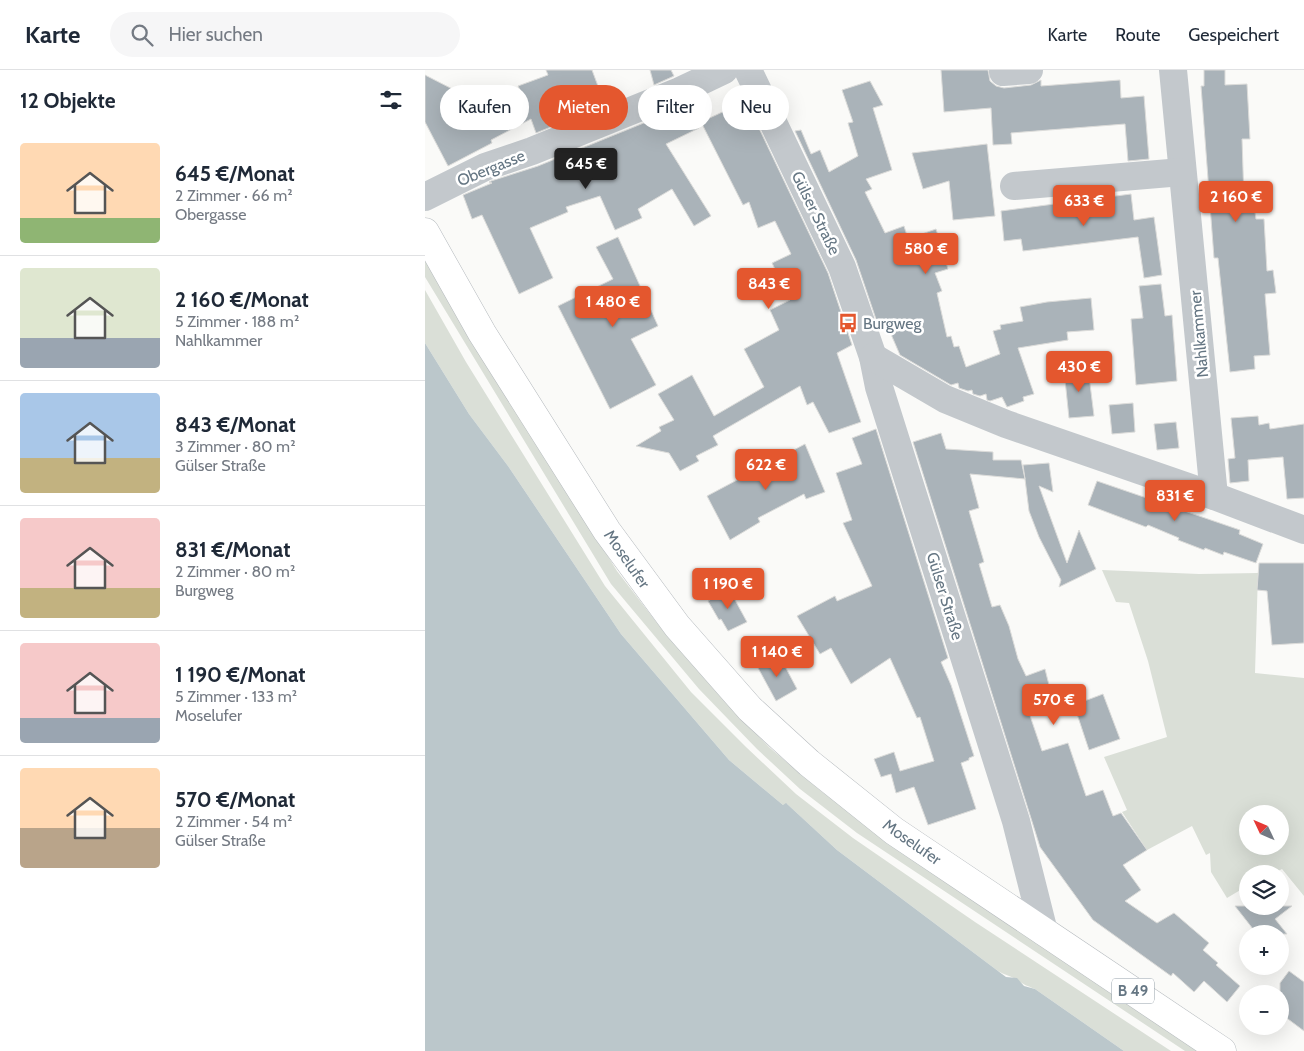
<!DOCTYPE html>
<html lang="de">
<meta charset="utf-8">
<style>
:root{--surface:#fff;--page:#f6f6f7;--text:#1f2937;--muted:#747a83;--line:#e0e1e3;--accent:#e4572e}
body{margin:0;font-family:Cabin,sans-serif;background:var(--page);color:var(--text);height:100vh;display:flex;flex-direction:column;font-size:19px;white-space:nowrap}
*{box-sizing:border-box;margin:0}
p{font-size:16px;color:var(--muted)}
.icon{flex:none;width:28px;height:28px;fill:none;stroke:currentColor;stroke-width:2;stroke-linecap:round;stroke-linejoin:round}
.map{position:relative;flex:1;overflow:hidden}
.drawer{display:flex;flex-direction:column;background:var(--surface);width:425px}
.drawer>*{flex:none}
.hud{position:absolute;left:15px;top:15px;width:475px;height:45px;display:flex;gap:10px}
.needle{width:32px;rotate:314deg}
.controls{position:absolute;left:814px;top:735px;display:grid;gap:10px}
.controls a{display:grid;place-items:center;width:50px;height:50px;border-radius:50%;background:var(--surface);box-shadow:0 5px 20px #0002;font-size:25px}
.price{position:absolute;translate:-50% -42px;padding:0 11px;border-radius:5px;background:var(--accent);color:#fff;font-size:16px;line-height:32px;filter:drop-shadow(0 1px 2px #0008)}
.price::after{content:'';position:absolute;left:50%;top:30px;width:15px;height:11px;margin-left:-8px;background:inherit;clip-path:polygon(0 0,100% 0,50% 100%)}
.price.on{background:#222;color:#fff}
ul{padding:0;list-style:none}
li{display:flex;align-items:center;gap:15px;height:125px;padding:0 20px}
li+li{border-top:1px solid var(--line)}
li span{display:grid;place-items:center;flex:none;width:140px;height:100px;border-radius:5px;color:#555}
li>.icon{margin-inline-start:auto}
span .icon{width:60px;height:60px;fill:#fffc;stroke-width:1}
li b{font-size:21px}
h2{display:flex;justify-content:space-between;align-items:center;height:60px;padding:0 20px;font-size:21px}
.chip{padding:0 18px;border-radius:22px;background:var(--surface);box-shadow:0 5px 20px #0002;font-size:18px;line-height:45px}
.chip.on{background:var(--accent);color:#fff}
header{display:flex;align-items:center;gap:30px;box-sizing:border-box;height:70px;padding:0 25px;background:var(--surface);border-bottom:1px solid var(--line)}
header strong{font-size:24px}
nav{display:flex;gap:28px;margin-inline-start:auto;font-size:18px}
.search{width:350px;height:45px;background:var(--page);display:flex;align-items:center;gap:12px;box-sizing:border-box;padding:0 18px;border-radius:28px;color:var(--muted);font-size:19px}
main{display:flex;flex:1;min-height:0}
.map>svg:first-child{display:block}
</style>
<header>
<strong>Karte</strong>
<div class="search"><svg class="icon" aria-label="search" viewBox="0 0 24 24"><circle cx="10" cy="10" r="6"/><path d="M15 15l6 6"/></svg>Hier suchen</div>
<nav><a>Karte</a><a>Route</a><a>Gespeichert</a></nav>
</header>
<main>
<section class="drawer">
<h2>12 Objekte<svg class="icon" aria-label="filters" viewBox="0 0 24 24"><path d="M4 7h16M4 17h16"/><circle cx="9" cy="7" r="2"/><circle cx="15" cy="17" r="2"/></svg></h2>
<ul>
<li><span style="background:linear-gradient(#ffd9b3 75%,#8fb573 0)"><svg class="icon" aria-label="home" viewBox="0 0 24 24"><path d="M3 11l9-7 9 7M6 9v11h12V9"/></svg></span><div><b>645 €/Monat</b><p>2 Zimmer · 66 m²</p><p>Obergasse</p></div></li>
<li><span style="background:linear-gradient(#dfe7d0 70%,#9aa5b1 0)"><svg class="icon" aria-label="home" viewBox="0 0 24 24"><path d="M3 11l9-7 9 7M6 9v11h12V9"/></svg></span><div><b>2 160 €/Monat</b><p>5 Zimmer · 188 m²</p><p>Nahlkammer</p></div></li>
<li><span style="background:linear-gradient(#a9c7e8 65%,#c2b280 0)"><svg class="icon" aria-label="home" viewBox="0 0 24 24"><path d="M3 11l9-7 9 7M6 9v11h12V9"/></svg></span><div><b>843 €/Monat</b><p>3 Zimmer · 80 m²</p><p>Gülser Straße</p></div></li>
<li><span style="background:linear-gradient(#f6c9c9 70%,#c2b280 0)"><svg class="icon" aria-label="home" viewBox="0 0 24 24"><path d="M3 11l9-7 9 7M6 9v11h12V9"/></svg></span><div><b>831 €/Monat</b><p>2 Zimmer · 80 m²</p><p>Burgweg</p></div></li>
<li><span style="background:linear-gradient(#f6c9c9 75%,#9aa5b1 0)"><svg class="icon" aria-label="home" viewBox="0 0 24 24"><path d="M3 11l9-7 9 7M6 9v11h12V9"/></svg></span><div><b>1 190 €/Monat</b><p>5 Zimmer · 133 m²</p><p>Moselufer</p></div></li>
<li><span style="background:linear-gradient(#ffd9b3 60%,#b9a48a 0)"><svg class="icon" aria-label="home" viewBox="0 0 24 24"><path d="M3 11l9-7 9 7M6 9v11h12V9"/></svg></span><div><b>570 €/Monat</b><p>2 Zimmer · 54 m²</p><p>Gülser Straße</p></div></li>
</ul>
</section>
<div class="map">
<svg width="879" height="981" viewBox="0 0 879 981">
<rect width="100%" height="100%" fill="#fafaf8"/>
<g fill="#dadfd7" fill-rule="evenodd">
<polygon points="0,187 192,501 239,562 300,632 345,678 396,721 468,774 782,981 760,981 432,763 375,719 332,679 274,619 186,514 0,207"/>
<path d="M0 220 41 292 180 516 266 622 321 677 371 724 428 768 550 852 746 981H699L610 919C600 915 600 915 592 910 587 906 579 905 573 901L412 780 362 734 358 735 304 690 196 564 83 396 44 344 0 273Z"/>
<path d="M677 500 774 504 833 503 830 603 879 608V826L857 799 847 804H822V816L802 828 786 802 785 783 781 785 767 756 722 780 697 742 702 740 679 687 742 667 723 591 704 533 691 532ZM822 744H855V776H822Z"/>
</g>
<polygon fill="#bbc7cb" points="0,273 44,344 83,396 196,564 304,690 358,735 361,733 412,780 573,901 581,907 592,908 599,916 610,919 699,981 0,981"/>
<g fill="#aab3b9" stroke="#dcdcda">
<polygon points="121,0 167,0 180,35 111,63 106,49 66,70 67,73 23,96 0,52 0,5 39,25 51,47 96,22 93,16 123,5"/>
<polygon points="225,0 246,0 249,6 229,15"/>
<polygon points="516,0 563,0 565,11 571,16 579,18 606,15 616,10 616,16 695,10 696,28 719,26 724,89 703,91 700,54 586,63 587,74 568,75 566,38 519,42"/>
<polygon points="779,0 800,0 800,15 822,14 825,69 817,69 819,130 828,130 831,149 839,149 842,201 848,200 851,223 840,224 845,285 829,286 830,299 805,302 793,188 789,188 776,16 779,16"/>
<polygon points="445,11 458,35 448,38 467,100 441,109 447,119 440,122 460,163 479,156 483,169 511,159 523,199 510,203 517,221 512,223 522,267 526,266 529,277 534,276 541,297 575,284 568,261 576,259 575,255 598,251 595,237 622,232 666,228 669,260 642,262 643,270 593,278 609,324 598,327 599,331 582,337 577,327 565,331 562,330 561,324 555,326 548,324 547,320 543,321 534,318 533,313 526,315 475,285 462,255 454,258 431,190 370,61 376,60 386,84 395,80 404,102 433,86 423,53 428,52 417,20"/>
<polygon points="321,31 403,203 427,275 412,283 436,352 404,363 388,332 382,335 375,316 288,366 293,375 271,386 274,391 255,401 244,383 211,376 236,361 234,357 249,350 233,324 267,305 289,346 339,317 319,279 354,260 345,240 365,230 347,193 366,184 350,151 333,158 324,132 318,135 276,52"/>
<polygon points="263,35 274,58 241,74 286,146 269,156 247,119 213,139 217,148 190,160 175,126 141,137 143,142 105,158 128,208 94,224 57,145 47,149 38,125 67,113 64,112 66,111 113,96"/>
<polygon points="562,74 570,146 528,150 524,111 498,119 487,83"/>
<polygon points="706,124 709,150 729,147 737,205 719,208 713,167 598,181 596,169 579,171 576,141"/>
<polygon points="193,167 233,256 206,269 231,315 185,339 133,236 188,209 171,177"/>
<polygon points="736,214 740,246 747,245 752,311 711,315 706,249 718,248 714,216"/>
<polygon points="663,298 669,346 644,348 639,300"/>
<polygon points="708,333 710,362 687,364 684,335"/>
<polygon points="833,346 834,355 844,353 845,359 879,354 879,428 862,429 858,387 823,390 824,411 805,413 803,389 810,388 806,348"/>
<polygon points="751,352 754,378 732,380 729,354"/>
<polygon points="451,359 523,588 516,592 526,615 549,686 544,688 544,690 536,693 551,739 503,755 489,717 471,723 466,704 456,707 449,689 469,682 475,701 509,691 495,647 492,648 465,588 426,614 406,578 395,584 372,546 410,526 412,531 447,516 418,453 427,450 411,403 437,394 427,368"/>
<polygon points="516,363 521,379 568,382 568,390 596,390 600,409 598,395 624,393 628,422 614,416 642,493 654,460 671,499 634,517 636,510 614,467 604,441 600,409 545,404 554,438 544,441 559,492 554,494 567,537 575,535 584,556 593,589 601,606 620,599 626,623 600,631 617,681 643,673 661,726 678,720 688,746 696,743 722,780 698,795 716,820 700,831 732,853 749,843 784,873 778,880 793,893 791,895 815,916 802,932 779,911 769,922 748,903 746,906 668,850 615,777 488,372"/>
<polygon points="380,374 400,422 381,429 379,424 333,448 335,452 305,470 282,426"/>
<polygon points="672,411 815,460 814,464 838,474 831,493 799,482 798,485 780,478 779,480 753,470 754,468 723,455 721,457 663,435"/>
<polygon points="834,493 879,493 879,573 847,575 842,521 832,520"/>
<polygon points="304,519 322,552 303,561 296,549 294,550 283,531"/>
<polygon points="354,585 372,619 351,631 332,596"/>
<polygon points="678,624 695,669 664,680 649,635"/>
<polygon points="810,836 867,836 850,849 862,864 832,864"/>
<polygon points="864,901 879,912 879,961 855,943 855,913"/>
</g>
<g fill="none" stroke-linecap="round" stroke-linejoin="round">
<defs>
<polyline id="major" points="0,162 57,263 182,461 252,556 325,639 384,693 469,761 797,981"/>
</defs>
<use href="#major" stroke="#b5babe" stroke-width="29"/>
<g stroke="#c3c8cc" stroke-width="28">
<polyline points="323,0 417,197 448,287 454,317 591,751 619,862"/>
<polyline points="748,0 789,426"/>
<polyline points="578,2 604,0"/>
<polyline points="589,116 757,102"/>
<polyline points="0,127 60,97 107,81 255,21 299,0"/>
<polyline points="448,287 520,329 581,354 789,426 879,460"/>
</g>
<use href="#major" stroke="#fff" stroke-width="28"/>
</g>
<defs>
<symbol id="bus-bare" viewBox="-9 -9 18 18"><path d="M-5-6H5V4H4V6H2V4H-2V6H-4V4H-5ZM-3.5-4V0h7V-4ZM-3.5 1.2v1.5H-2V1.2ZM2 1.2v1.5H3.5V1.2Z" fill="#e4572e" stroke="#fff" stroke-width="2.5" paint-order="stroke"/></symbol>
</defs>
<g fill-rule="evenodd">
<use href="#bus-bare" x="409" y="239" width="28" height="28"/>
</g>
<g text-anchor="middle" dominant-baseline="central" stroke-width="5" stroke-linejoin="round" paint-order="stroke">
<rect fill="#fff" stroke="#939fa8" stroke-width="1" x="687" y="908.5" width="42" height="25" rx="4"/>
<g font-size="15" font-weight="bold" fill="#657683">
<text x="708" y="921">B 49</text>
</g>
<g font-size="16" fill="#657683" stroke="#fff">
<text transform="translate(66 98) rotate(-22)">Obergasse</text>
<text transform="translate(391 143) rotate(64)">Gülser Straße</text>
<text transform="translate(774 264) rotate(-95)">Nahlkammer</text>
<text transform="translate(202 489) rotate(55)">Moselufer</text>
<text transform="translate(520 526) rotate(73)">Gülser Straße</text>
<text transform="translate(487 772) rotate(35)">Moselufer</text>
</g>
<g font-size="16" fill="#657683" stroke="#fff" text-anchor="start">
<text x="438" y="253">Burgweg</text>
</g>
</g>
</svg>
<div class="controls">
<a><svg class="needle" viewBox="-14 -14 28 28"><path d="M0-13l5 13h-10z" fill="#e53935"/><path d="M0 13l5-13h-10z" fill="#747a83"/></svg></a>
<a><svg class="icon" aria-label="layers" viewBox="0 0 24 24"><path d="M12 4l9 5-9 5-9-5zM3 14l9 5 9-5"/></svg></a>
<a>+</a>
<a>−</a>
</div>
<b class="price on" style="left:161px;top:120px">645 €</b>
<b class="price" style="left:811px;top:153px">2 160 €</b>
<b class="price" style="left:659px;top:157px">633 €</b>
<b class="price" style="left:501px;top:205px">580 €</b>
<b class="price" style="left:344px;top:240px">843 €</b>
<b class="price" style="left:188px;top:258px">1 480 €</b>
<b class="price" style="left:654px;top:323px">430 €</b>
<b class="price" style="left:341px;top:421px">622 €</b>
<b class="price" style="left:750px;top:452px">831 €</b>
<b class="price" style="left:303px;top:540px">1 190 €</b>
<b class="price" style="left:352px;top:608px">1 140 €</b>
<b class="price" style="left:629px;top:656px">570 €</b>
<div class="hud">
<a class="chip">Kaufen</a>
<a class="chip on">Mieten</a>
<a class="chip">Filter</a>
<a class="chip">Neu</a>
</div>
</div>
</main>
